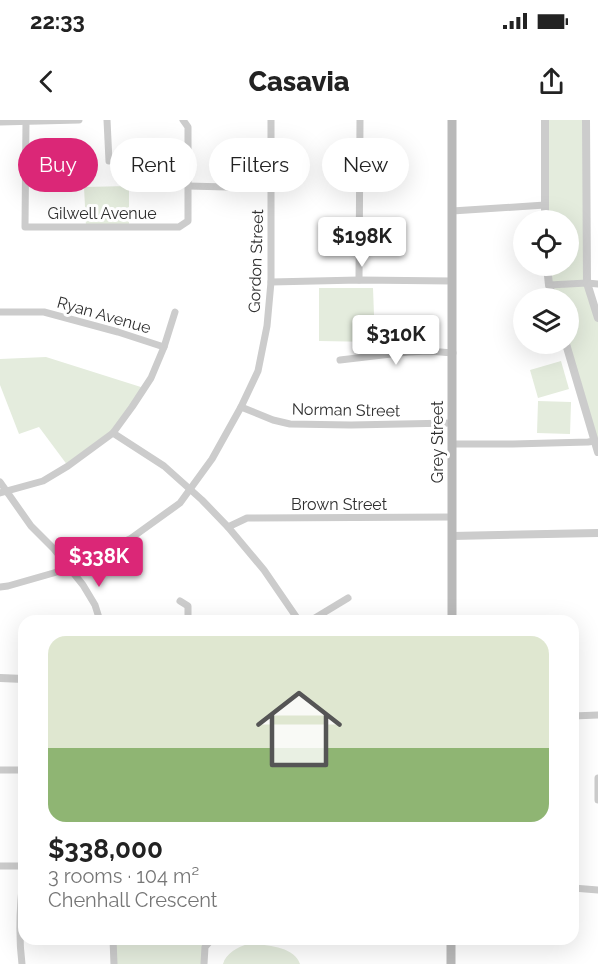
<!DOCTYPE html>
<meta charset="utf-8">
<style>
:root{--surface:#fff;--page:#f6f6f6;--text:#222;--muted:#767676;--line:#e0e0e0;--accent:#db2777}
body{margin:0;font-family:Raleway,sans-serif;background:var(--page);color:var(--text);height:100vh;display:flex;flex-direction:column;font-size:22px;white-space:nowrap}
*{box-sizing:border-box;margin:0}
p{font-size:20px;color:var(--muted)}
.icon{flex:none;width:33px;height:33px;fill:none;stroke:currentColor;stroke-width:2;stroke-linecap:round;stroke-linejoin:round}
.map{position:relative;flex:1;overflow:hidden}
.details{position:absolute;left:18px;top:495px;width:561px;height:330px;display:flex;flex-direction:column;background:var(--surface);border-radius:18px;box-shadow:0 6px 24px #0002}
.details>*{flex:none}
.guide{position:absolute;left:18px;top:18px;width:562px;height:54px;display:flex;gap:12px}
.tools{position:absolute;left:513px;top:90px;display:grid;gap:12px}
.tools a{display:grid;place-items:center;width:66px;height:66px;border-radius:50%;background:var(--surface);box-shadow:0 6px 24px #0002;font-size:30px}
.price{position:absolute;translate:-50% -51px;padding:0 14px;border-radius:6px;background:#fff;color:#222;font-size:20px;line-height:39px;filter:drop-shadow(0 2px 3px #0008)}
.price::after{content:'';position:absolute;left:50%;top:36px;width:18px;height:14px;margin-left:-9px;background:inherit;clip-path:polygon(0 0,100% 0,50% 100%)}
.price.active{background:var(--accent);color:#fff}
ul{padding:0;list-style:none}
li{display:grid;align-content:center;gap:12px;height:318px;padding:0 30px}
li+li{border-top:2px solid var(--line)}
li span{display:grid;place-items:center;height:186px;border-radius:18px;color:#555}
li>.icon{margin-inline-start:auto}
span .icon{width:108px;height:108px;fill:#fffc;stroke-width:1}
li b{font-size:26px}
.pill{padding:0 21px;border-radius:27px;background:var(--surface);box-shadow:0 6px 24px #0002;font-size:21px;line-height:54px}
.pill.active{background:var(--accent);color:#fff}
.status{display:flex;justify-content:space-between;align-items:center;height:42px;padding:0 30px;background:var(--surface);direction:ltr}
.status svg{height:16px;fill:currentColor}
header{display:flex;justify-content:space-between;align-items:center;height:78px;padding:0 30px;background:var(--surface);font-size:27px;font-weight:800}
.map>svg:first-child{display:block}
</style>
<div class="status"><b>22:33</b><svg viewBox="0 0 49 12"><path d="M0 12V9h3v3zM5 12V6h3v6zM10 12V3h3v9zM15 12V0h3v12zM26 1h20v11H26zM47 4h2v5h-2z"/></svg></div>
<header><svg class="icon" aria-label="back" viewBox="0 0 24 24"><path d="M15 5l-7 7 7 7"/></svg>Casavia<svg class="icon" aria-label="share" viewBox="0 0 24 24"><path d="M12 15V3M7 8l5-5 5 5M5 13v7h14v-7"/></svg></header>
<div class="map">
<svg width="598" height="844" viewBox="0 0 598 844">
<rect width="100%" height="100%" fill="#fff"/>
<g fill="#e4ecdd">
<polygon points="545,0 586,0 587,163 598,198 598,325 568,224 568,178 554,178 547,146 568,146 568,100 545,100"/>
<polygon points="129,66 129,107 86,107 84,67"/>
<polygon points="319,168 373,168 375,222 319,221"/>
<polygon points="46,237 144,268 113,313 68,346 39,307 19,314 0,265 0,239"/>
<polygon points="561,241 569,269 538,278 530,250"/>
<polygon points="538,281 571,282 570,314 537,313"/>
<polygon points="113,819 212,819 205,827 204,844 114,844"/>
<path d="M248 824C265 825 294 826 300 844H223C226 833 238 827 248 824Z"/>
</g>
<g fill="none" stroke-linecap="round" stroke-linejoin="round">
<g stroke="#ccc" stroke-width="7">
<polyline points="107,0 109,41"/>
<polyline points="26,1 25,107 179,107 188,101 188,7 183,0"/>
<polyline points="0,2 79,0"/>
<polyline points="188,66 271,68"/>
<polyline points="452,91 545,85"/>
<polyline points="359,160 360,0"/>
<polyline points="271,162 359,160 452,161"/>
<polyline points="549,165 587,163 598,164"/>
<polyline points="0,192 44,192 118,212 164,227"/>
<polyline points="340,240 408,232 428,231 453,233"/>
<polyline points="241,287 273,300 290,304 351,305 452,303"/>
<polyline points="113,313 164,346 202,380 228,407 264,450 299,501"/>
<polyline points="452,324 513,324 588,322 595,321"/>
<polyline points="0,362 31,406 54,429 83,465 95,485 100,501"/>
<polyline points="0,373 43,361 68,346 113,313 132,287 151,258 164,227 175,192"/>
<polyline points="228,407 247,398 452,397"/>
<polyline points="0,467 8,466 71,448 130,419 180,383 212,339 241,287 258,251 267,206 271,162 271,0"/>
<polyline points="180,481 188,486 188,501"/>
<polyline points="310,501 348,478"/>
<polyline points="573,596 598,595"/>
<polyline points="0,650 24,650"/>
<polyline points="598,658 598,680"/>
<polyline points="0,746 24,746"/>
<polyline points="573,768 598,770"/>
<polyline points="113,819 114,844"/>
<path d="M22 844C18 813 20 781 24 750"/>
<polyline points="204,844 205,827 212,819"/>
</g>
<g stroke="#ccc" stroke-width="8">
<polyline points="586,0 587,163 598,198"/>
<polyline points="545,100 545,0"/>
<polyline points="547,146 549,165 553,178"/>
<polyline points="566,224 598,332"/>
<polyline points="452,416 598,413"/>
<polyline points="0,558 24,559"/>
</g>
<g stroke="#b9b9b9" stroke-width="9">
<polyline points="452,501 452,0"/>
<polyline points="451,844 451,819"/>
</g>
</g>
<g text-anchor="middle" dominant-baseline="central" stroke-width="6" stroke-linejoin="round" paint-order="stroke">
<g font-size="16" fill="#2f2f2f" stroke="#fff">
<text x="102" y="93">Gilwell Avenue</text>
<text transform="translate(256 141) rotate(-88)">Gordon Street</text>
<text transform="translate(104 195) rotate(16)">Ryan Avenue</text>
<text transform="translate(346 290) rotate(1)">Norman Street</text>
<text transform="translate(437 322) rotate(-90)">Grey Street</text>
<text x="339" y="384">Brown Street</text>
</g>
</g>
</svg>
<div class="tools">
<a><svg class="icon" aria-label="locate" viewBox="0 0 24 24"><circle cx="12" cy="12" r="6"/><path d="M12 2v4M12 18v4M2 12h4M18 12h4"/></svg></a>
<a><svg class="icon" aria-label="layers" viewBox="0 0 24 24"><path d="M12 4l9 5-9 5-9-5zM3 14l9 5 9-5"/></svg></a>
</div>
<b class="price" style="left:362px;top:148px">$198K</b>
<b class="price" style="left:396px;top:246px">$310K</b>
<b class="price active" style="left:99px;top:468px">$338K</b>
<div class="guide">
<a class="pill active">Buy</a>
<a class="pill">Rent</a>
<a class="pill">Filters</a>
<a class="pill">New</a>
</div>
<section class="details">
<ul>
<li><span style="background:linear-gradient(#dfe7d0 60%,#8fb573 0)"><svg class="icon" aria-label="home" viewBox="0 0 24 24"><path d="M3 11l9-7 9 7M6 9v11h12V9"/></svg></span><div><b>$338,000</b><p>3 rooms · 104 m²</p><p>Chenhall Crescent</p></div></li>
</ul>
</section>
</div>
